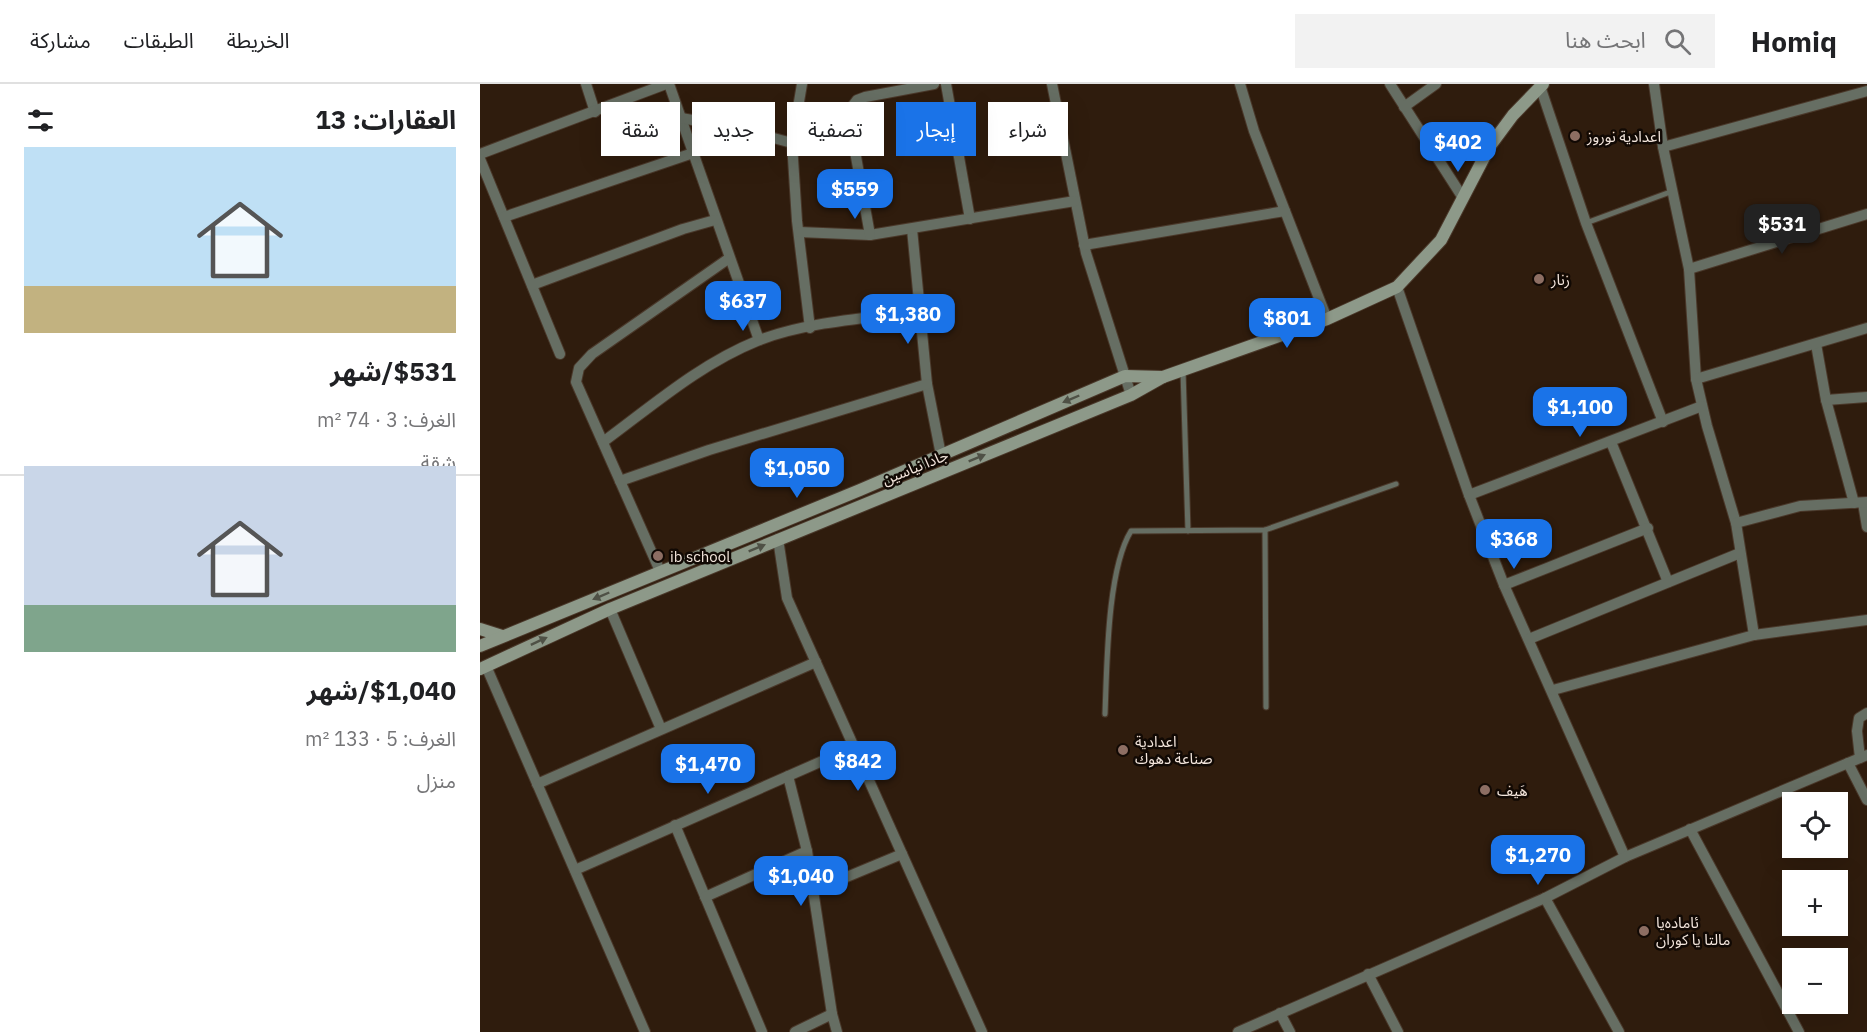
<!DOCTYPE html>
<html lang="ar">
<meta charset="utf-8">
<style>
:root{--surface:#fff;--page:#f2f2f2;--text:#202124;--muted:#757577;--line:#e0e0e0;--accent:#1a73e8}
body{margin:0;font-family:"IBM Plex Sans","Noto Sans Arabic",sans-serif;background:var(--page);color:var(--text);direction:rtl;height:100vh;display:flex;flex-direction:column;font-size:22px;white-space:nowrap}
*{box-sizing:border-box;margin:0}
p{font-size:20px;color:var(--muted)}
.icon{flex:none;width:33px;height:33px;fill:none;stroke:currentColor;stroke-width:2;stroke-linecap:round;stroke-linejoin:round}
.map{position:relative;flex:1;overflow:hidden;direction:ltr}
.panel{display:flex;flex-direction:column;background:var(--surface);width:480px}
.panel>*{flex:none}
.guide{position:absolute;left:18px;top:18px;width:570px;height:54px;direction:rtl;display:flex;gap:12px}
.tools{position:absolute;left:1302px;top:708px;display:grid;gap:12px}
.tools a{display:grid;place-items:center;width:66px;height:66px;border-radius:0px;background:var(--surface);box-shadow:0 6px 24px #0002;font-size:30px}
.price{position:absolute;translate:-50% -51px;padding:0 14px;border-radius:12px;background:var(--accent);color:#fff;font-size:20px;line-height:39px;filter:drop-shadow(0 2px 3px #0008)}
.price::after{content:'';position:absolute;left:50%;top:36px;width:18px;height:14px;margin-left:-9px;background:inherit;clip-path:polygon(0 0,100% 0,50% 100%)}
.price.on{background:#222;color:#fff}
ul{padding:0;list-style:none}
li{display:grid;align-content:center;gap:12px;height:318px;padding:0 24px}
li+li{border-top:2px solid var(--line)}
li span{display:grid;place-items:center;height:186px;border-radius:0px;color:#555}
li>.icon{margin-inline-start:auto}
span .icon{width:108px;height:108px;fill:#fffc;stroke-width:1}
li b{font-size:26px}
h2{display:flex;justify-content:space-between;align-items:center;height:72px;padding:0 24px;font-size:26px}
.chip{padding:0 21px;border-radius:0px;background:var(--surface);box-shadow:0 6px 24px #0002;font-size:21px;line-height:54px}
.chip.on{background:var(--accent);color:#fff}
header{display:flex;align-items:center;gap:36px;box-sizing:border-box;height:84px;padding:0 30px;background:var(--surface);border-bottom:2px solid var(--line)}
header strong{font-size:28px}
nav{display:flex;gap:33px;margin-inline-start:auto;font-size:21px}
.search{width:420px;height:54px;background:var(--page);display:flex;align-items:center;gap:15px;box-sizing:border-box;padding:0 21px;border-radius:0px;color:var(--muted);font-size:22px}
main{display:flex;flex:1;min-height:0}
.map>svg:first-child{display:block}
</style>
<header>
<strong>Homiq</strong>
<div class="search"><svg class="icon" aria-label="search" viewBox="0 0 24 24"><circle cx="10" cy="10" r="6"/><path d="M15 15l6 6"/></svg>ابحث هنا</div>
<nav><a>الخريطة</a><a>الطبقات</a><a>مشاركة</a></nav>
</header>
<main>
<div class="map">
<svg width="1387" height="948" viewBox="0 0 1387 948">
<rect width="100%" height="100%" fill="#2f1c0d"/>
<g fill="none" stroke-linecap="round" stroke-linejoin="round">
<defs>
<g id="lane">
<polyline points="1106,139 1193,107"/>
<polyline points="703,287 708,447"/>
<polyline points="785,446 786,623"/>
<path d="M625 630C627 582 627 486 651 447L785 446 916 400"/>
</g>
<g id="street">
<polyline points="106,0 115,28"/>
<polyline points="189,0 279,256"/>
<polyline points="322,0 312,59 317,137 330,244"/>
<polyline points="466,0 490,135"/>
<polyline points="572,0 606,169 651,311"/>
<polyline points="760,0 774,47 847,235"/>
<polyline points="910,0 983,114"/>
<polyline points="1174,0 1183,63 1209,185 1216,295 1227,342 1256,439 1274,551"/>
<polyline points="1060,2 1106,139 1183,338"/>
<polyline points="924,23 956,0"/>
<polyline points="201,34 257,44 312,59"/>
<polyline points="1183,63 1387,7"/>
<polyline points="0,70 186,0"/>
<polyline points="0,75 80,270"/>
<polyline points="24,133 213,69"/>
<polyline points="432,145 447,300 461,371"/>
<polyline points="319,148 390,151 595,117"/>
<polyline points="390,151 368,28 377,16 385,13 454,0"/>
<polyline points="604,161 805,127"/>
<polyline points="1209,185 1387,130"/>
<polyline points="52,201 203,145 235,136"/>
<polyline points="917,203 989,411 1024,501 1145,773"/>
<polyline points="1336,260 1346,316 1374,419"/>
<polyline points="1216,295 1387,244"/>
<polyline points="1346,316 1387,313"/>
<path d="M123 358C172 322 220 280 277 257 325 238 387 234 439 228"/>
<polyline points="1131,358 1188,498"/>
<polyline points="140,397 229,366 447,300"/>
<polyline points="989,411 1222,322"/>
<polyline points="1383,419 1387,443"/>
<polyline points="1256,439 1320,422 1387,418"/>
<polyline points="298,455 307,514 502,948"/>
<polyline points="180,487 96,298 99,284 112,270 248,175"/>
<polyline points="1024,501 1168,444"/>
<polyline points="130,525 181,645"/>
<polyline points="1049,555 1260,469"/>
<polyline points="6,582 165,948"/>
<polyline points="1073,606 1274,551 1387,536"/>
<polyline points="1380,674 1377,647 1379,634 1387,629"/>
<polyline points="1368,679 1387,716"/>
<polyline points="308,692 327,767 352,930 357,948"/>
<polyline points="57,700 336,578"/>
<polyline points="195,741 282,948"/>
<polyline points="1210,745 1319,948"/>
<polyline points="95,786 374,663"/>
<polyline points="333,807 422,770"/>
<polyline points="225,813 327,767"/>
<polyline points="1065,814 1139,948"/>
<polyline points="888,890 918,948"/>
<polyline points="800,929 810,948"/>
<polyline points="315,948 352,930"/>
<polyline points="758,948 1065,814 1145,773 1387,671"/>
</g>
<g id="secondary">
<polyline points="0,545 22,552"/>
<polyline points="0,562 380,406 645,292 683,293 847,235 917,203 961,156 1010,62 1033,31 1063,0"/>
<polyline points="0,585 130,525 651,311 683,293"/>
</g>
</defs>
<use href="#lane" stroke="#4a382a" stroke-width="7"/>
<use href="#street" stroke="#4a382a" stroke-width="12"/>
<use href="#secondary" stroke="#4a382a" stroke-width="14"/>
<use href="#lane" stroke="#666e63" stroke-width="5"/>
<use href="#street" stroke="#666e63" stroke-width="10"/>
<use href="#secondary" stroke="#8d9989" stroke-width="12"/>
</g>
<defs><path id="oneway-solid" d="M-6-.8H1V-3.2L6.5 0L1 3.2V.8H-6Z" transform="scale(1.5)"/></defs>
<g fill="#4f5146">
<use href="#oneway-solid" transform="translate(591 315) rotate(157)"/>
<use href="#oneway-solid" transform="translate(497 374) rotate(-22)"/>
<use href="#oneway-solid" transform="translate(277 464) rotate(-22)"/>
<use href="#oneway-solid" transform="translate(121 512) rotate(157)"/>
<use href="#oneway-solid" transform="translate(59 557) rotate(-25)"/>
</g>
<g fill="#8d6e63" stroke="#110904" stroke-width="2">
<circle cx="1095" cy="52" r="6"/>
<circle cx="1059" cy="195" r="6"/>
<circle cx="178" cy="472" r="6"/>
<circle cx="643" cy="666" r="6"/>
<circle cx="1005" cy="706" r="6"/>
<circle cx="1164" cy="847" r="6"/>
</g>
<g text-anchor="middle" dominant-baseline="central" stroke-width="5" stroke-linejoin="round" paint-order="stroke">
<g font-size="15" fill="#f3e5dc" stroke="#110904" text-anchor="start">
<text x="1107" y="52">اعدادية نوروز</text>
<text x="1071" y="195">زنار</text>
<text x="190" y="472">ib school</text>
<text x="655" y="657">اعدادية<tspan x="655" dy="17">صناعة دهوك</tspan></text>
<text x="1017" y="706">هَيف</text>
<text x="1176" y="838">ئامادەيا<tspan x="1176" dy="17">مالتا يا كوران</tspan></text>
</g>
<g font-size="15" fill="#f3e5dc" stroke="#110904">
<text transform="translate(435 383) rotate(-22)">جادا نیاسین</text>
</g>
</g>
</svg>
<div class="tools">
<a><svg class="icon" aria-label="locate" viewBox="0 0 24 24"><circle cx="12" cy="12" r="6"/><path d="M12 2v4M12 18v4M2 12h4M18 12h4"/></svg></a>
<a>+</a>
<a>−</a>
</div>
<b class="price" style="left:978px;top:89px">$402</b>
<b class="price" style="left:375px;top:136px">$559</b>
<b class="price on" style="left:1302px;top:171px">$531</b>
<b class="price" style="left:263px;top:248px">$637</b>
<b class="price" style="left:428px;top:261px">$1,380</b>
<b class="price" style="left:807px;top:265px">$801</b>
<b class="price" style="left:1100px;top:354px">$1,100</b>
<b class="price" style="left:317px;top:415px">$1,050</b>
<b class="price" style="left:1034px;top:486px">$368</b>
<b class="price" style="left:378px;top:708px">$842</b>
<b class="price" style="left:228px;top:711px">$1,470</b>
<b class="price" style="left:1058px;top:802px">$1,270</b>
<b class="price" style="left:321px;top:823px">$1,040</b>
<div class="guide">
<a class="chip">شراء</a>
<a class="chip on">إيجار</a>
<a class="chip">تصفية</a>
<a class="chip">جديد</a>
<a class="chip">شقة</a>
</div>
</div>
<section class="panel">
<h2>العقارات: 13<svg class="icon" aria-label="filters" viewBox="0 0 24 24"><path d="M4 7h16M4 17h16"/><circle cx="9" cy="7" r="2"/><circle cx="15" cy="17" r="2"/></svg></h2>
<ul>
<li><span style="background:linear-gradient(#bfe0f5 75%,#c2b280 0)"><svg class="icon" aria-label="home" viewBox="0 0 24 24"><path d="M3 11l9-7 9 7M6 9v11h12V9"/></svg></span><div><b>$531/شهر</b><p>الغرف: 3 · 74 m²</p><p>شقة</p></div></li>
<li><span style="background:linear-gradient(#c9d6e8 75%,#7fa58c 0)"><svg class="icon" aria-label="home" viewBox="0 0 24 24"><path d="M3 11l9-7 9 7M6 9v11h12V9"/></svg></span><div><b>$1,040/شهر</b><p>الغرف: 5 · 133 m²</p><p>منزل</p></div></li>
</ul>
</section>
</main>
